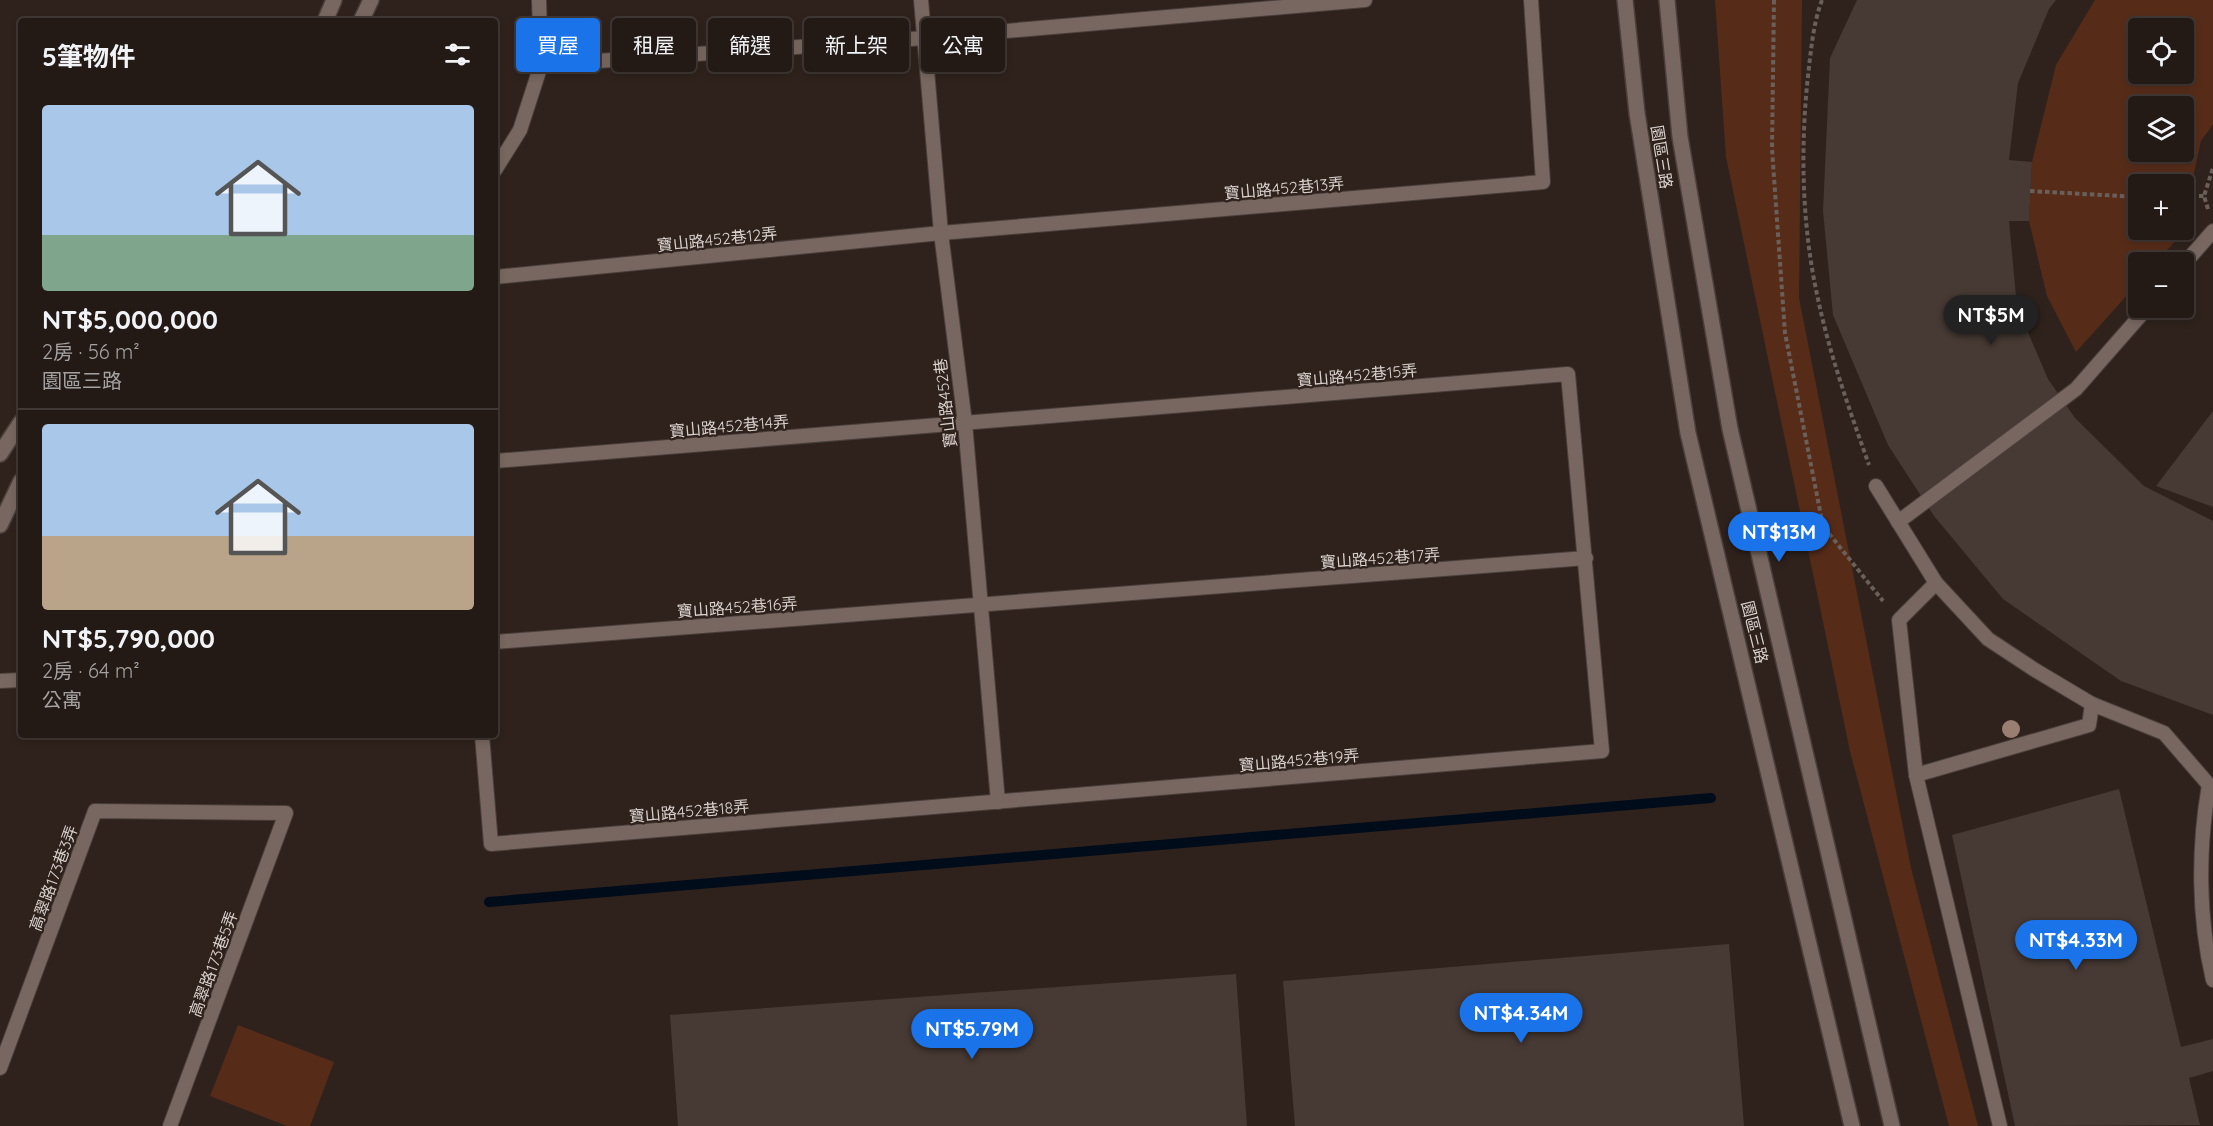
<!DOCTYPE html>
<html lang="zh-TW">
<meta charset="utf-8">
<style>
:root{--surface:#231a16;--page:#2f2723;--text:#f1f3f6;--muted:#a3a1a1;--line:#403835;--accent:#1a73e8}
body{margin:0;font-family:Quicksand,"Noto Sans TC",sans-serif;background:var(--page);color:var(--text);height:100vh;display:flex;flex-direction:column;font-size:22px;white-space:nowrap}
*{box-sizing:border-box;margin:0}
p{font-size:20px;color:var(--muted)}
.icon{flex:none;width:33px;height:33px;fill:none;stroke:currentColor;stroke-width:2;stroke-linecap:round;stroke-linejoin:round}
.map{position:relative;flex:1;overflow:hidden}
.side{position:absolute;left:18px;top:18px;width:480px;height:720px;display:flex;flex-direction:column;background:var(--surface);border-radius:6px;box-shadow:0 3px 9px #0003,0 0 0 2px var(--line)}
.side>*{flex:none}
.hud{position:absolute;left:516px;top:18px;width:570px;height:54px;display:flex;gap:12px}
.controls{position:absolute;left:2128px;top:18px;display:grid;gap:12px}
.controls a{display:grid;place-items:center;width:66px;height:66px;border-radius:6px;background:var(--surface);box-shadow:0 3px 9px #0003,0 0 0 2px var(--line);font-size:30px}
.price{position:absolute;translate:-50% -51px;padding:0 14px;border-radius:21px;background:var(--accent);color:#fff;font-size:20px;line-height:39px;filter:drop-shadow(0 2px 3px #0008)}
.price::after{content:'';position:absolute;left:50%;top:36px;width:18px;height:14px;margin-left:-9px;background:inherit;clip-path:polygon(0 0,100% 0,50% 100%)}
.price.active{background:#222;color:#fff}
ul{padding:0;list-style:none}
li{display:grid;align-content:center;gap:12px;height:318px;padding:0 24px}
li+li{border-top:2px solid var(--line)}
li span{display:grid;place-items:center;height:186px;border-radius:6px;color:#555}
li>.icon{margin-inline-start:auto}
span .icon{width:108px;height:108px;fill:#fffc;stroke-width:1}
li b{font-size:26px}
h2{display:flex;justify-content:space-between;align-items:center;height:72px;padding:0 24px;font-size:26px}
.pill{padding:0 21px;border-radius:6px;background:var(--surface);box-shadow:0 3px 9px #0003,0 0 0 2px var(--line);font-size:21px;line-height:54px}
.pill.active{background:var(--accent);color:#fff}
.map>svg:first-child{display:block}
</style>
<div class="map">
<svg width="2213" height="1126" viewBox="0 0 2213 1126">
<rect width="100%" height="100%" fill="#2f221d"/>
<g fill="#562c19" fill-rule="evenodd">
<polygon points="1715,0 1802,0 1799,298 1911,868 1978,1126 1949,1126 1850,751 1726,157"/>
<path d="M2095 0H2213V124L2201 141 2187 205 2194 221 2156 262H2139V282L2076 352 2047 296 2029 221 2032 162 2056 65ZM2139 28H2184V74H2139ZM2139 106H2184V152H2139ZM2139 184H2184V230H2139Z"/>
<polygon points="238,1025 334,1062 310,1126 287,1126 210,1096"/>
</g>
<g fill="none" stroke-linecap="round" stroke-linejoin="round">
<polyline stroke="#000c1a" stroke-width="10" points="489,902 1711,798"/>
</g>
<g fill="#473933">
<polygon points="1857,0 2056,0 2049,9 2018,83 2009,160 2032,162 2029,221 2009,221 2017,307 2048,379 2075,418 2144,486 2213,521 2213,715 2121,681 2003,599 1934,516 1888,445 1833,315 1823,211 1830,58"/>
<polygon points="2213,411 2213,507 2156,486"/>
<polygon points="2119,789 2181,1047 2213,1039 2213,1071 2189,1078 2200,1125 2015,1126 1952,835"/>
<polygon points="1729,944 1744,1126 1295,1126 1283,981"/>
<polygon points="1236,974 1247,1126 678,1126 670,1015"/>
</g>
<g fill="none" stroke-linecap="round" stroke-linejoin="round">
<defs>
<g id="service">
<polyline points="921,0 941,233 965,423 998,802"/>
<polyline points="541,65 925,38 1365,0"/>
<polyline points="495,170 520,130 541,65 539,0"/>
<polyline points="2184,264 2213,231"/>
<polyline points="495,277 941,233 1543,182 1531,0"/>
<path d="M1876 486 1936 583 1988 639 2035 670 2092 704 2164 733 2209 785C2198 848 2198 917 2213 980"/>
<polyline points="1898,522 2076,389 2147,308"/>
<polyline points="1936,583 1899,620 1916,775 2000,1126"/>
<polyline points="495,642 1586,558"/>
<polyline points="0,681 21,680"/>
<polyline points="482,735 491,844 1602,751 1568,374 495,461"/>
<polyline points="1916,775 2089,725 2092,704"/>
<polyline points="0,1068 95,811 286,813 170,1126"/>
</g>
<g id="tertiary">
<polyline points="1625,0 1637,113 1688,433 1852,1126"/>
<polyline points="1667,0 1680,137 1730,429 1892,1126"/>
<polyline points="325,21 334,0"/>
<polyline points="361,21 371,0"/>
<polyline points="0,454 21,422"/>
<polyline points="0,525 21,481"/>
</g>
</defs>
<use href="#service" stroke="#4a3f3a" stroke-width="16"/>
<use href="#tertiary" stroke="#4a3f3a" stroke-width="18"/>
<g stroke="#6a5f5a" stroke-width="4" stroke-dasharray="4.5 3" stroke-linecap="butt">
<polyline points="1774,0 1772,149 1785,333 1823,526 1883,601"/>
<path d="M1822 0C1813 24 1811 50 1808 76 1800 149 1802 228 1818 299 1830 356 1850 411 1869 465"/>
<polyline points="2030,191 2139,197"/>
<polyline points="2184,196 2204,196"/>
<polyline points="2208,209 2204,196 2213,168"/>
</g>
<use href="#service" stroke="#776760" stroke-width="14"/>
<use href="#tertiary" stroke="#776760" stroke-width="15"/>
</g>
<circle fill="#9a7e72" cx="2011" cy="729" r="9"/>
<g text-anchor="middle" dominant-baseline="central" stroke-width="4.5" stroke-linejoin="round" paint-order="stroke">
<g font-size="16" fill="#dad1cd" stroke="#2f221d">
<text transform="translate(1662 157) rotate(81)">園區三路</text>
<text transform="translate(1284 188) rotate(-5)">寶山路452巷13弄</text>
<text transform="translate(717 239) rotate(-6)">寶山路452巷12弄</text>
<text transform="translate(1357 375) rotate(-5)">寶山路452巷15弄</text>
<text transform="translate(945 403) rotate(-97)">寶山路452巷</text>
<text transform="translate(729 426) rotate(-5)">寶山路452巷14弄</text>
<text transform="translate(1380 558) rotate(-4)">寶山路452巷17弄</text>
<text transform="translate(737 607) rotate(-4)">寶山路452巷16弄</text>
<text transform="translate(1755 632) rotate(76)">園區三路</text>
<text transform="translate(1299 760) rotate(-5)">寶山路452巷19弄</text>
<text transform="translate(689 811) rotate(-5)">寶山路452巷18弄</text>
<text transform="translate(53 878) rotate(-70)">高翠路173巷3弄</text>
<text transform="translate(213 964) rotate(-70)">高翠路173巷5弄</text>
</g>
</g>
</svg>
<div class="controls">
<a><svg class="icon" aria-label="locate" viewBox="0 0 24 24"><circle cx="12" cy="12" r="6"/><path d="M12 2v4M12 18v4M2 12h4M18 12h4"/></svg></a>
<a><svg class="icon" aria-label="layers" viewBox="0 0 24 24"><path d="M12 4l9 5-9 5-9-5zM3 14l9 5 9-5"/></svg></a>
<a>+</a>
<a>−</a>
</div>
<b class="price active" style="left:1991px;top:346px">NT$5M</b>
<b class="price" style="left:1779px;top:563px">NT$13M</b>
<b class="price" style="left:2076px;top:971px">NT$4.33M</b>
<b class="price" style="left:1521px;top:1044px">NT$4.34M</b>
<b class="price" style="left:972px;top:1060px">NT$5.79M</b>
<div class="hud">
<a class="pill active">買屋</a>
<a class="pill">租屋</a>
<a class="pill">篩選</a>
<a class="pill">新上架</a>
<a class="pill">公寓</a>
</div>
<section class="side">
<h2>5筆物件<svg class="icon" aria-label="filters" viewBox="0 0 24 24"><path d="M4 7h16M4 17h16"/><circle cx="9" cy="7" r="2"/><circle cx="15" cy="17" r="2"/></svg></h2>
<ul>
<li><span style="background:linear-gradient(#a9c7e8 70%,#7fa58c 0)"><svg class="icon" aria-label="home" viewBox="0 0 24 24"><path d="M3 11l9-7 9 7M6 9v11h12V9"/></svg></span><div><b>NT$5,000,000</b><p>2房 · 56 m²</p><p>園區三路</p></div></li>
<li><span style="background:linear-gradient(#a9c7e8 60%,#b9a48a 0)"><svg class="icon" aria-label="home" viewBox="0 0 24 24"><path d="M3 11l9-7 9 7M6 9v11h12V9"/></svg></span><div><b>NT$5,790,000</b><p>2房 · 64 m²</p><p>公寓</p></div></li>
</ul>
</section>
</div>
